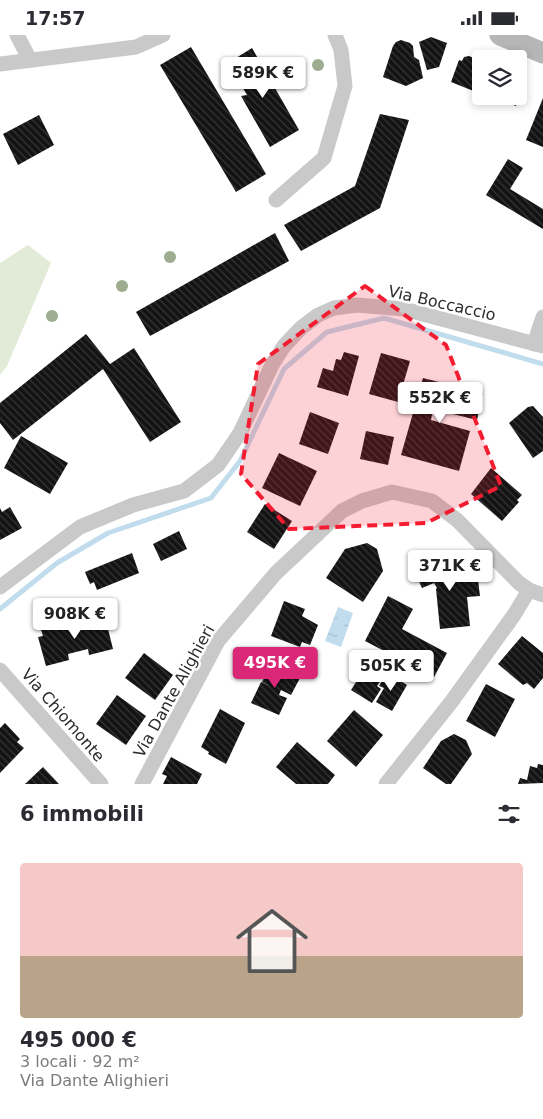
<!DOCTYPE html>
<html lang="it">
<meta charset="utf-8">
<style>
:root{--surface:#fff;--page:#f2f2f3;--text:#2b2b33;--muted:#7c7c81;--line:#e1e1e2;--accent:#db2777}
body{margin:0;font-family:"DejaVu Sans",sans-serif;background:var(--page);color:var(--text);height:100vh;display:flex;flex-direction:column;font-size:19px;white-space:nowrap}
*{box-sizing:border-box;margin:0}
p{font-size:16px;color:var(--muted)}
.icon{flex:none;width:28px;height:28px;fill:none;stroke:currentColor;stroke-width:2;stroke-linecap:round;stroke-linejoin:round}
.map{position:relative;height:749px;overflow:hidden}
.details{display:flex;flex-direction:column;background:var(--surface);flex:1}
.details>*{flex:none}
.fabs{position:absolute;left:472px;top:15px;display:grid;gap:10px}
.fabs a{display:grid;place-items:center;width:55px;height:55px;border-radius:5px;background:var(--surface);box-shadow:0 2px 8px #0003;font-size:25px}
.price{position:absolute;translate:-50% -42px;padding:0 11px;border-radius:5px;background:#fff;color:#222;font-size:16px;line-height:32px;filter:drop-shadow(0 1px 2px #0008)}
.price::after{content:'';position:absolute;left:50%;top:30px;width:15px;height:11px;margin-left:-8px;background:inherit;clip-path:polygon(0 0,100% 0,50% 100%)}
.price.current{background:var(--accent);color:#fff}
ul{padding:0;list-style:none}
li{display:grid;align-content:center;gap:10px;height:265px;padding:0 20px}
li+li{border-top:1px solid var(--line)}
li span{display:grid;place-items:center;height:155px;border-radius:5px;color:#555}
li>.icon{margin-inline-start:auto}
span .icon{width:90px;height:90px;fill:#fffc;stroke-width:1}
li b{font-size:21px}
h2{display:flex;justify-content:space-between;align-items:center;height:60px;padding:0 20px;font-size:21px}
.status{display:flex;justify-content:space-between;align-items:center;height:35px;padding:0 25px;background:var(--surface);direction:ltr}
.status svg{height:14px;fill:currentColor}
.map>svg:first-child{display:block}
</style>
<div class="status"><b>17:57</b><svg viewBox="0 0 49 12"><path d="M0 12V9h3v3zM5 12V6h3v6zM10 12V3h3v9zM15 12V0h3v12zM26 1h20v11H26zM47 4h2v5h-2z"/></svg></div>
<div class="map">
<svg width="543" height="749" viewBox="0 0 543 749">
<defs>
<pattern id="water-ripples" width="26" height="14" patternUnits="userSpaceOnUse" patternTransform="scale(1.25)"><rect width="26" height="14" fill="#c1dded"/><path d="M2 4q2-2 4 0t4 0M15 11q2-2 4 0t4 0" fill="none" stroke="#a6becb"/></pattern>
<pattern id="building-back-hatch" width="6" height="6" patternUnits="userSpaceOnUse" patternTransform="scale(1.25)"><rect width="6" height="6" fill="#131313"/><path d="M-1 5l2 2M0 0l6 6M5-1l2 2" fill="none" stroke="#363636"/></pattern>
</defs>
<rect width="100%" height="100%" fill="#fff"/>
<polygon fill="#e2ebd7" points="28,210 51,228 7,331 0,340 0,228"/>
<polygon fill="url(#water-ripples)" points="338,572 353,578 341,612 325,606"/>
<g fill="none" stroke-linecap="round" stroke-linejoin="round">
<polyline stroke="#c1dded" stroke-width="5" points="0,574 57,528 108,498 211,463 240,426 284,334 327,297 384,283 543,329"/>
</g>
<g fill="url(#building-back-hatch)">
<polygon points="431,2 447,8 439,32 427,35 419,7"/>
<polygon points="401,5 410,8 413,11 414,22 419,25 423,43 406,51 383,42 393,11 396,7"/>
<polygon points="191,12 266,139 236,157 160,30"/>
<polygon points="252,13 299,95 270,112 241,61 247,60 228,28"/>
<polygon points="469,21 481,26 481,59 451,47 459,25 462,26 464,22"/>
<polygon points="519,40 526,43 516,71 499,64 500,61 519,61"/>
<polygon points="543,63 543,112 526,105"/>
<polygon points="380,79 409,85 380,173 301,216 284,190 355,151"/>
<polygon points="39,80 54,110 18,130 3,99"/>
<polygon points="508,124 523,133 510,154 543,174 543,194 486,160"/>
<polygon points="275,198 289,226 150,301 136,277"/>
<polygon points="86,299 110,329 134,313 181,387 150,407 103,334 13,405 0,388 0,368"/>
<polygon points="344,317 359,321 348,361 317,352 323,333 333,336 336,324 341,325"/>
<polygon points="381,318 410,326 398,367 369,359"/>
<polygon points="423,343 483,358 477,385 433,374 431,385 470,396 459,436 401,420"/>
<polygon points="533,371 543,382 543,416 533,423 509,388 528,372"/>
<polygon points="310,377 339,388 328,419 299,409"/>
<polygon points="366,396 394,402 388,430 360,424"/>
<polygon points="21,401 68,428 50,459 4,433"/>
<polygon points="279,418 317,436 300,471 262,453"/>
<polygon points="491,433 522,460 517,465 519,467 502,486 471,459"/>
<polygon points="265,469 292,486 274,514 247,497"/>
<polygon points="10,472 22,493 0,505 0,473 2,477"/>
<polygon points="179,496 187,514 161,526 153,509"/>
<polygon points="367,508 377,514 383,536 363,567 326,543 345,514"/>
<polygon points="132,518 139,538 97,555 94,547 90,549 85,537"/>
<polygon points="424,525 469,538 477,537 480,561 467,562 470,591 440,594 436,554 437,553 434,548 422,553 414,536 426,531"/>
<polygon points="388,561 413,574 402,594 447,618 434,642 365,606"/>
<polygon points="284,566 305,574 302,581 318,590 310,610 302,607 300,612 271,601"/>
<polygon points="100,580 101,587 106,586 113,614 89,620 88,614 68,619 69,625 46,631 38,602 43,601 41,595"/>
<polygon points="522,601 543,618 543,643 534,654 527,648 523,650 498,629"/>
<polygon points="144,618 173,640 155,665 125,643"/>
<polygon points="368,628 385,639 377,651 381,654 372,668 351,655"/>
<polygon points="271,629 300,643 291,660 281,655 279,660 287,663 279,680 251,668 261,647 270,651 262,647"/>
<polygon points="387,638 407,650 392,676 376,667 384,653 379,651"/>
<polygon points="486,649 515,664 495,702 466,686"/>
<polygon points="117,660 146,681 126,710 96,689"/>
<polygon points="220,674 245,688 226,729 208,719 209,717 201,712"/>
<polygon points="354,675 383,700 356,732 327,706"/>
<polygon points="5,688 20,704 17,707 24,713 0,738 0,693"/>
<polygon points="454,699 466,705 472,719 451,749 446,749 423,733 441,706"/>
<polygon points="297,707 335,740 328,749 296,749 276,732"/>
<polygon points="171,722 202,739 197,749 163,749 167,741 162,739"/>
<polygon points="538,729 543,730 543,748 518,749 520,743 527,745 530,731 537,733"/>
<polygon points="43,732 59,749 25,749"/>
</g>
<g fill="none" stroke-linecap="round" stroke-linejoin="round">
<g stroke="#c9c9c9" stroke-width="15">
<polyline points="17,0 30,25"/>
<polyline points="0,29 136,12 163,0"/>
<polyline points="276,165 324,123 345,51 341,15 335,0"/>
<polyline points="534,309 543,282"/>
<polyline points="0,552 80,492 133,470 184,456 218,430 240,398 272,330 284,311 301,293 318,280 334,273 357,270 404,274 543,311"/>
<polyline points="0,635 101,749"/>
<polyline points="142,749 218,606 276,538 342,476 362,466 392,457 432,466 457,485 519,548 529,555 543,560"/>
<polyline points="386,749 452,666 514,580 529,555"/>
</g>
<polyline stroke="#b6b6b6" stroke-width="21" points="500,0 543,18"/>
</g>
<g fill="#9ead90">
<circle cx="318" cy="30" r="6"/>
<circle cx="170" cy="222" r="6"/>
<circle cx="122" cy="251" r="6"/>
<circle cx="52" cy="281" r="6"/>
</g>
<path fill="#f41c30" fill-opacity="0.2" stroke="#f41c30" stroke-width="4" stroke-dasharray="10 6" stroke-linejoin="round" d="M365 251 446 310 501 451 426 488 289 494 241 439 258 329Z"/>
<g text-anchor="middle" dominant-baseline="central" stroke-width="5" stroke-linejoin="round" paint-order="stroke">
<g font-size="16" fill="#2c2c2c" stroke="#fff">
<text transform="translate(442 268) rotate(13)">Via Boccaccio</text>
<text transform="translate(174 656) rotate(-61)">Via Dante Alighieri</text>
<text transform="translate(63 680) rotate(49)">Via Chiomonte</text>
</g>
</g>
</svg>
<div class="fabs">
<a><svg class="icon" aria-label="layers" viewBox="0 0 24 24"><path d="M12 4l9 5-9 5-9-5zM3 14l9 5 9-5"/></svg></a>
</div>
<b class="price" style="left:263px;top:64px">589K €</b>
<b class="price" style="left:440px;top:389px">552K €</b>
<b class="price" style="left:450px;top:557px">371K €</b>
<b class="price" style="left:75px;top:605px">908K €</b>
<b class="price current" style="left:275px;top:654px">495K €</b>
<b class="price" style="left:391px;top:657px">505K €</b>
</div>
<section class="details">
<h2>6 immobili<svg class="icon" aria-label="filters" viewBox="0 0 24 24"><path d="M4 7h16M4 17h16"/><circle cx="9" cy="7" r="2"/><circle cx="15" cy="17" r="2"/></svg></h2>
<ul>
<li><span style="background:linear-gradient(#f6c9c9 60%,#b9a48a 0)"><svg class="icon" aria-label="home" viewBox="0 0 24 24"><path d="M3 11l9-7 9 7M6 9v11h12V9"/></svg></span><div><b>495 000 €</b><p>3 locali · 92 m²</p><p>Via Dante Alighieri</p></div></li>
</ul>
</section>
